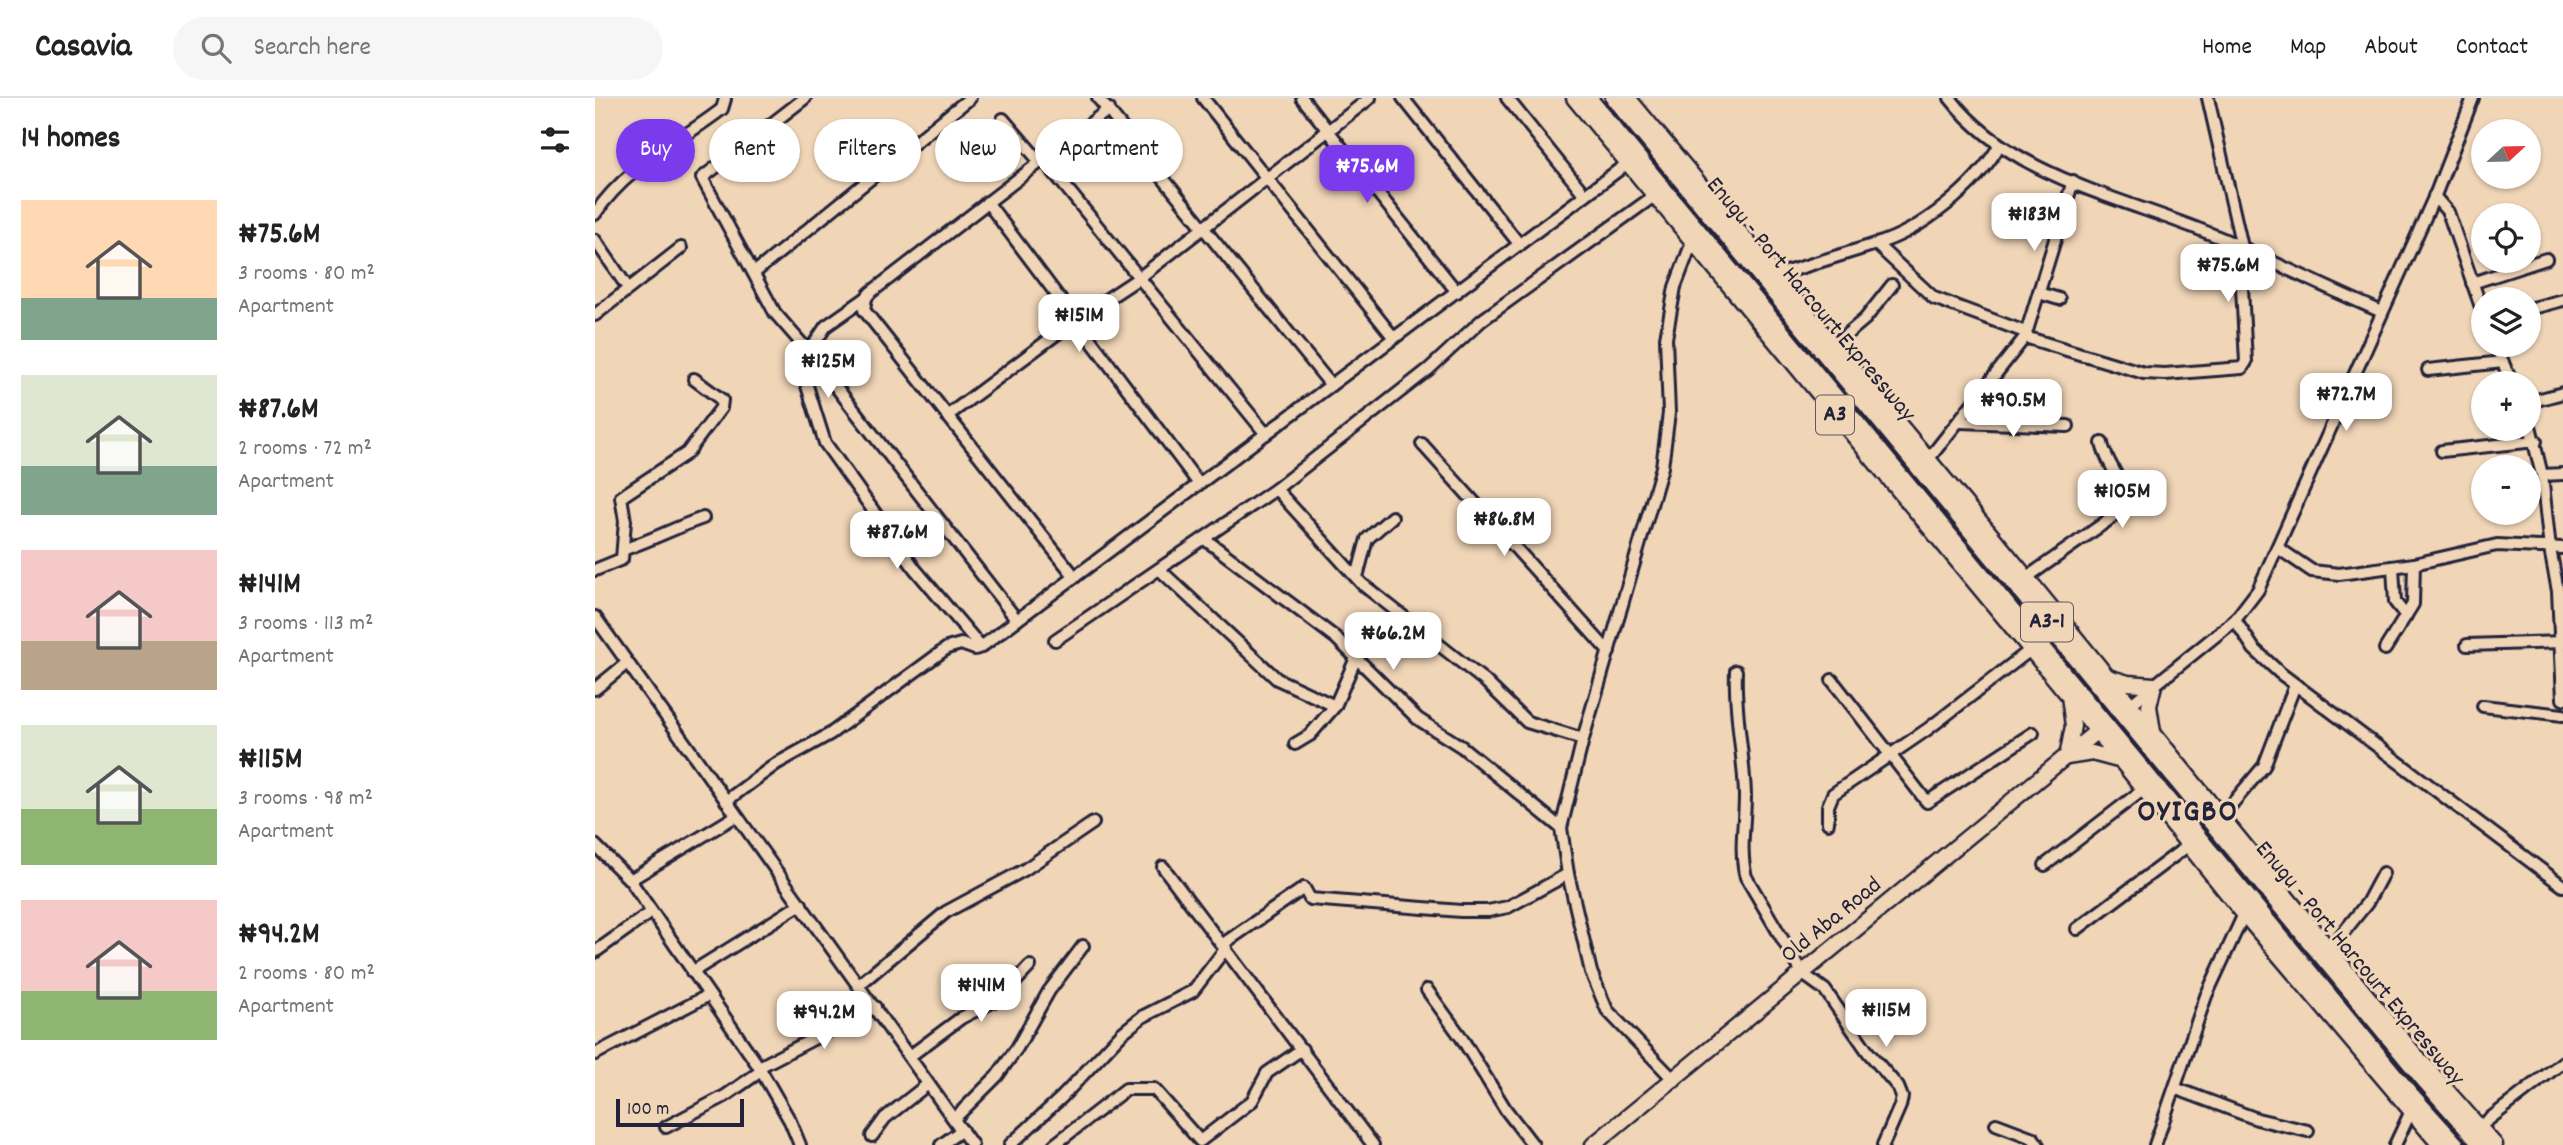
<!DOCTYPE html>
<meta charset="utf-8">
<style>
:root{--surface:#fff;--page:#f6f6f6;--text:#222;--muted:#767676;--line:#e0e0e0;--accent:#7c3aed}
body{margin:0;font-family:Dekko,sans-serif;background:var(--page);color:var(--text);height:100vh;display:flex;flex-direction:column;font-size:26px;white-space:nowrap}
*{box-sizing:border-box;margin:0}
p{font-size:23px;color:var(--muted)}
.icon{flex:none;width:38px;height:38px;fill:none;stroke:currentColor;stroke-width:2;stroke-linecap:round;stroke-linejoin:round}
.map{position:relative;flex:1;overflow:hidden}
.sheet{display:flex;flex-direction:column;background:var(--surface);width:595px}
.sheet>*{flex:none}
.guide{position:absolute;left:21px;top:21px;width:665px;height:63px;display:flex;gap:14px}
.needle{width:46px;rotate:68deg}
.tools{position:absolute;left:1876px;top:21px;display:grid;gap:14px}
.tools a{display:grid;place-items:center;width:70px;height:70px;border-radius:50%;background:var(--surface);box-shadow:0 2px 5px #0004;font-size:35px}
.scale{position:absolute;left:21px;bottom:18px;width:128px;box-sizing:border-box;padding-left:7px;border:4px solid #22223b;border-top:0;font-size:19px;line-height:24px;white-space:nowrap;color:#22223b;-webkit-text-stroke:5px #f0d5b7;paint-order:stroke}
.price{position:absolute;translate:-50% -60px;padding:0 16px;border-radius:14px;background:#fff;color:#222;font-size:23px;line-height:46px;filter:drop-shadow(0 2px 4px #0008)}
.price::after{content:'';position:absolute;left:50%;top:42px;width:21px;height:16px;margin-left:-10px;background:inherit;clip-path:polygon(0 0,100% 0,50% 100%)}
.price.selected{background:var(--accent);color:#fff}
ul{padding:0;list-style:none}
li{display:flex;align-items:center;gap:21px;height:175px;padding:0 21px}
li span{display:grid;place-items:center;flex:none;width:196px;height:140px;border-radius:0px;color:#555}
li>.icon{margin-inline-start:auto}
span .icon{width:84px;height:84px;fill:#fffc;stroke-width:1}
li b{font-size:30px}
h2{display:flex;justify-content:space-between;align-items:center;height:84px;padding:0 21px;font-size:30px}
.pill{padding:0 24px;border-radius:32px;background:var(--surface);box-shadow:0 2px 5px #0004;font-size:24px;line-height:63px}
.pill.selected{background:var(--accent);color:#fff}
header{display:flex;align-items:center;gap:42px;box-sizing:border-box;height:98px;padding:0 35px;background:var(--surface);border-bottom:2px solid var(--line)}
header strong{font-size:33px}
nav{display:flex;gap:38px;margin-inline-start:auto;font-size:24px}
.search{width:490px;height:63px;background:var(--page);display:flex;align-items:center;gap:18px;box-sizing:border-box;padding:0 24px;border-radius:38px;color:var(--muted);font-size:26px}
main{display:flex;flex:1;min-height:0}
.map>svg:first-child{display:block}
</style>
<header>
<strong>Casavia</strong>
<div class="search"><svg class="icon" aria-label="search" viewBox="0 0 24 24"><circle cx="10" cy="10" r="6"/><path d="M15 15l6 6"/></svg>Search here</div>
<nav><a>Home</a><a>Map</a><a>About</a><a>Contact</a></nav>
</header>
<main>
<section class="sheet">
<h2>14 homes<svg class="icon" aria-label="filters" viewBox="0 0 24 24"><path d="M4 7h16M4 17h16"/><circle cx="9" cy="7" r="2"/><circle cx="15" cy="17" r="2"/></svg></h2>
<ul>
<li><span style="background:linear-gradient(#ffd9b3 70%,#7fa58c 0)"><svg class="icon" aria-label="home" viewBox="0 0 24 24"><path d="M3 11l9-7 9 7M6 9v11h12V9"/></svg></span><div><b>₦75.6M</b><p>3 rooms · 80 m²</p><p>Apartment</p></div></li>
<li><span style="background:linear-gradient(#dfe7d0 65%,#7fa58c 0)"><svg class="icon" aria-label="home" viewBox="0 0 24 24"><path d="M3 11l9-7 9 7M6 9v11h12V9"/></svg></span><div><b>₦87.6M</b><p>2 rooms · 72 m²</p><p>Apartment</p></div></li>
<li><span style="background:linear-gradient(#f6c9c9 65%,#b9a48a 0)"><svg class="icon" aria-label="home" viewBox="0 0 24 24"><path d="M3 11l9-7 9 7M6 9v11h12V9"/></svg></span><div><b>₦141M</b><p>3 rooms · 113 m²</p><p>Apartment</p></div></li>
<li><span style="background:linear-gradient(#dfe7d0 60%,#8fb573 0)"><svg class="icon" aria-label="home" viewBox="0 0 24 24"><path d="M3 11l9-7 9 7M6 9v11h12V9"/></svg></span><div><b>₦115M</b><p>3 rooms · 98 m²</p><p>Apartment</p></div></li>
<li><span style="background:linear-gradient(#f6c9c9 65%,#8fb573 0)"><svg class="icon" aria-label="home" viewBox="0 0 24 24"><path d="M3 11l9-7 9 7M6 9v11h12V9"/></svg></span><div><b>₦94.2M</b><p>2 rooms · 80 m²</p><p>Apartment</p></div></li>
</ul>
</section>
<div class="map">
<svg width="1968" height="1047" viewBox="0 0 1968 1047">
<rect width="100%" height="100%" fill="#f0d5b7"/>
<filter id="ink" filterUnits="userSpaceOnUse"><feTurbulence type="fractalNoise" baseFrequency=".0143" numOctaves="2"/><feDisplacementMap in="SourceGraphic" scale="14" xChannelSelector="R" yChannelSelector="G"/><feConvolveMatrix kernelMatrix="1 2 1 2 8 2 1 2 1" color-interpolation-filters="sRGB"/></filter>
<g filter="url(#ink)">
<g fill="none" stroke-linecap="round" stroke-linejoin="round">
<defs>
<g id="minor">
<polyline points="210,0 107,80 180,215 214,254 231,228 271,200"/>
<polyline points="503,0 736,287"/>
<polyline points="608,0 799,240"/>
<polyline points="707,0 862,194"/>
<polyline points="808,0 925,147"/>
<polyline points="912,0 990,97"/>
<path d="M1355 0C1422 87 1551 103 1646 149 1692 171 1739 193 1787 214"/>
<polyline points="1613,0 1647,149"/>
<polyline points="408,21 445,64"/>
<polyline points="448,61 671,336"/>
<polyline points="1839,98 1853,114 1888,215"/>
<polyline points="392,104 604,386"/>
<path d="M0 116C32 68 83 45 127 11L130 1"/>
<polyline points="0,142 33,190"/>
<path d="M1281 146C1326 133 1381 88 1404 48"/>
<polyline points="159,175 375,0"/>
<polyline points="1179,178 1281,146 1339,200 1430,234"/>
<polyline points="1877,185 1951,161"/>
<polyline points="1444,195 1464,201"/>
<polyline points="1934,211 1968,202"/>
<polyline points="0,217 86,150"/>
<polyline points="208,247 203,259 230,345 320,471 386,549"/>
<polyline points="1900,247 1917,285"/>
<polyline points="1238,248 1270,221 1297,187"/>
<polyline points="214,254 422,522"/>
<polyline points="1488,257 1430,239 1549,275 1570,276 1647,270 1651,264 1647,190 1653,153"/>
<polyline points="1833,272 1908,264"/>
<polyline points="1934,304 1968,295"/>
<polyline points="352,318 479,223 544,180 775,0"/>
<polyline points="1365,324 1473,328"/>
<polyline points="1934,324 1947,377 1955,451 1963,493 1968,601"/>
<polyline points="827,346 1014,554"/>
<polyline points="1847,353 1941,343"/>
<polyline points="1332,363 1430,239 1478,83 1447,184"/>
<polyline points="1947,377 1968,376"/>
<polyline points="681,391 767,486 890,583 932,624 988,641"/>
<polyline points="611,442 741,540 823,621 867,649 966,730"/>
<polyline points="1683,450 1717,473 1744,476 1819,466 1902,447 1968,450"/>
<path d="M30 451C57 442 81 429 108 420"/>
<polyline points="1798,469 1800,504 1811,518"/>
<polyline points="0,472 27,461 30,423 26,399 92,355 126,310 127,302 99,281"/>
<polyline points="565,472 682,581 740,608 761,560"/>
<polyline points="480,479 269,212 271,200 275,195 514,11"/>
<polyline points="762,479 772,441 797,419"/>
<path d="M1431 480 1532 409C1537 394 1510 365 1507 345"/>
<polyline points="0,519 377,1047"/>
<polyline points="1640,522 1659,551 1685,575 1968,788"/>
<polyline points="460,542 681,391 834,271 887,222 1059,98"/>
<polyline points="1872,547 1967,544"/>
<polyline points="1790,551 1818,506 1819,466"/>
<path d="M1141 573C1139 615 1149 656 1150 698 1150 725 1144 752 1151 779L1208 876 1230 892 1273 954 1303 989 1307 999 1305 1008 1288 1047"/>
<polyline points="1237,582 1332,704 1438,635"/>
<polyline points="0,591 32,565"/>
<polyline points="1535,607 1640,522 1663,492 1841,95 1878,0"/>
<polyline points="1888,608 1968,617"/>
<polyline points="700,646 715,637 740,608"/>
<polyline points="131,703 181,666 235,636 352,550 366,546 380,551 386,549 1033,65"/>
<polyline points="1626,719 1669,668 1700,587"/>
<polyline points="1233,725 1233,708 1238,696 1333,631 1434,553"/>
<polyline points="0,747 35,782 164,969 195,1023 205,1047"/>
<polyline points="1450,767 1549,691"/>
<polyline points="568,769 778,1047"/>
<polyline points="35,782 141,718"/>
<polyline points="1482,831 1595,746"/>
<polyline points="628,846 709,790 715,801 866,813 893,813 913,809 973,776"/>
<polyline points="1735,851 1772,805 1788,775"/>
<polyline points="0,854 56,814"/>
<polyline points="97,874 206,806"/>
<polyline points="265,886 351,814 429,772 498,725"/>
<polyline points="832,892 866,939 911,1012 938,1047"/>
<polyline points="0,956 114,897"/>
<polyline points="315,958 366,920 405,900 435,868"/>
<polyline points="164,969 280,909"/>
<polyline points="1080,983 1012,912 996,874 973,776 966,730 988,641 1067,369 1074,315 1071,240 1080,189 1097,144"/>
<polyline points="1582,991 1662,1021 1713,1033"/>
<polyline points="359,1021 402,978 422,950 454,893 488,848"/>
<polyline points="1401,1026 1438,1040 1443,1047"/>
<polyline points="71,1029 130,998 166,973"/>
<polyline points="1884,1029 1968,964"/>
<polyline points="277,1038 290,1020 333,986"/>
<polyline points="346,1047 367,1032"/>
<polyline points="415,1047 467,999 527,935 547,919 598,893 631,850"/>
<polyline points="459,1047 531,991 559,991 605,1043 657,1003 672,975 707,951"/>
<polyline points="1560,1047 1611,898 1649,816"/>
<polyline points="1800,1047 1815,1015"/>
</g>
<g id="major">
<polyline points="979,0 1474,598 1649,816 1845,1047"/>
<polyline points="1033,0 1441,491 1816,952 1900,1047"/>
<polyline points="1513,579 1533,585 1559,587 1554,608 1558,634"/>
<polyline points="1474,598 1478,628 1472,659 1497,655 1527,663"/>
<polyline points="998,1047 1502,633"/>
</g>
<g id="highway">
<polyline points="993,0 1813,994 1861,1047"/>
<polyline points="1019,0 1828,980 1887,1047"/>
</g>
</defs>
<use href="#minor" stroke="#22223b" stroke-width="16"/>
<use href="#major" stroke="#22223b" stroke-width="19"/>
<use href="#highway" stroke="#22223b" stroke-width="21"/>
<use href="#minor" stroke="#f0d5b7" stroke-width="10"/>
<use href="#major" stroke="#f0d5b7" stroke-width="14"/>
<use href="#highway" stroke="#f0d5b7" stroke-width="16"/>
</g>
</g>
<g text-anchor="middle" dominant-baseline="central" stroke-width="6" stroke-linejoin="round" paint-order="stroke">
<g fill="#f0d5b7" stroke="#605860" stroke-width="2">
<rect x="1221" y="297.5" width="38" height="39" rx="5"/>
<rect x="1426" y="504.5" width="52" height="39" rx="5"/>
</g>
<g font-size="23" font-weight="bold" fill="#22223b">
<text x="1240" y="317">A3</text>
<text x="1452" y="524">A3-1</text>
</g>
<g font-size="24" fill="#22223b" stroke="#f0d5b7">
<text transform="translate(1215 202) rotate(50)">Enugu - Port Harcourt Expressway</text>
<text transform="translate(1237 823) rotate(-39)">Old Aba Road</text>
<text transform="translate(1764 866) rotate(50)">Enugu - Port Harcourt Expressway</text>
</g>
<g font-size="32" font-weight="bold" letter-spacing="2" fill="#22223b" stroke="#f0d5b7">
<text x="1593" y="716">OYIGBO</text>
</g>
</g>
</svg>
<div class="tools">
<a><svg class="needle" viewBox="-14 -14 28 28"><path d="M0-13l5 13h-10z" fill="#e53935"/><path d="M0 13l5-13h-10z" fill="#767676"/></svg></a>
<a><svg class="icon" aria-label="locate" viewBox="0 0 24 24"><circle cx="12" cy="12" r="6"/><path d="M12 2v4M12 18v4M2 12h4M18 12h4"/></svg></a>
<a><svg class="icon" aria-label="layers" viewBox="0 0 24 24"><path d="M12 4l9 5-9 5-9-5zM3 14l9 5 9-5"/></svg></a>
<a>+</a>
<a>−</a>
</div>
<div class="scale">100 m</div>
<b class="price selected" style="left:772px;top:107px">₦75.6M</b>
<b class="price" style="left:1439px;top:155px">₦183M</b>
<b class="price" style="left:1633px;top:206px">₦75.6M</b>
<b class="price" style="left:484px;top:256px">₦151M</b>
<b class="price" style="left:233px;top:302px">₦125M</b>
<b class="price" style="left:1751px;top:335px">₦72.7M</b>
<b class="price" style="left:1418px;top:341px">₦90.5M</b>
<b class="price" style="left:1527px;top:432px">₦105M</b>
<b class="price" style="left:909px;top:460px">₦86.8M</b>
<b class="price" style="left:302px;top:473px">₦87.6M</b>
<b class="price" style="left:798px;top:574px">₦66.2M</b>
<b class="price" style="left:386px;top:926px">₦141M</b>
<b class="price" style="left:1291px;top:951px">₦115M</b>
<b class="price" style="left:229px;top:953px">₦94.2M</b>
<div class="guide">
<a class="pill selected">Buy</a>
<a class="pill">Rent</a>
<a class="pill">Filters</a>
<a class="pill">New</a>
<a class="pill">Apartment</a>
</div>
</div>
</main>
